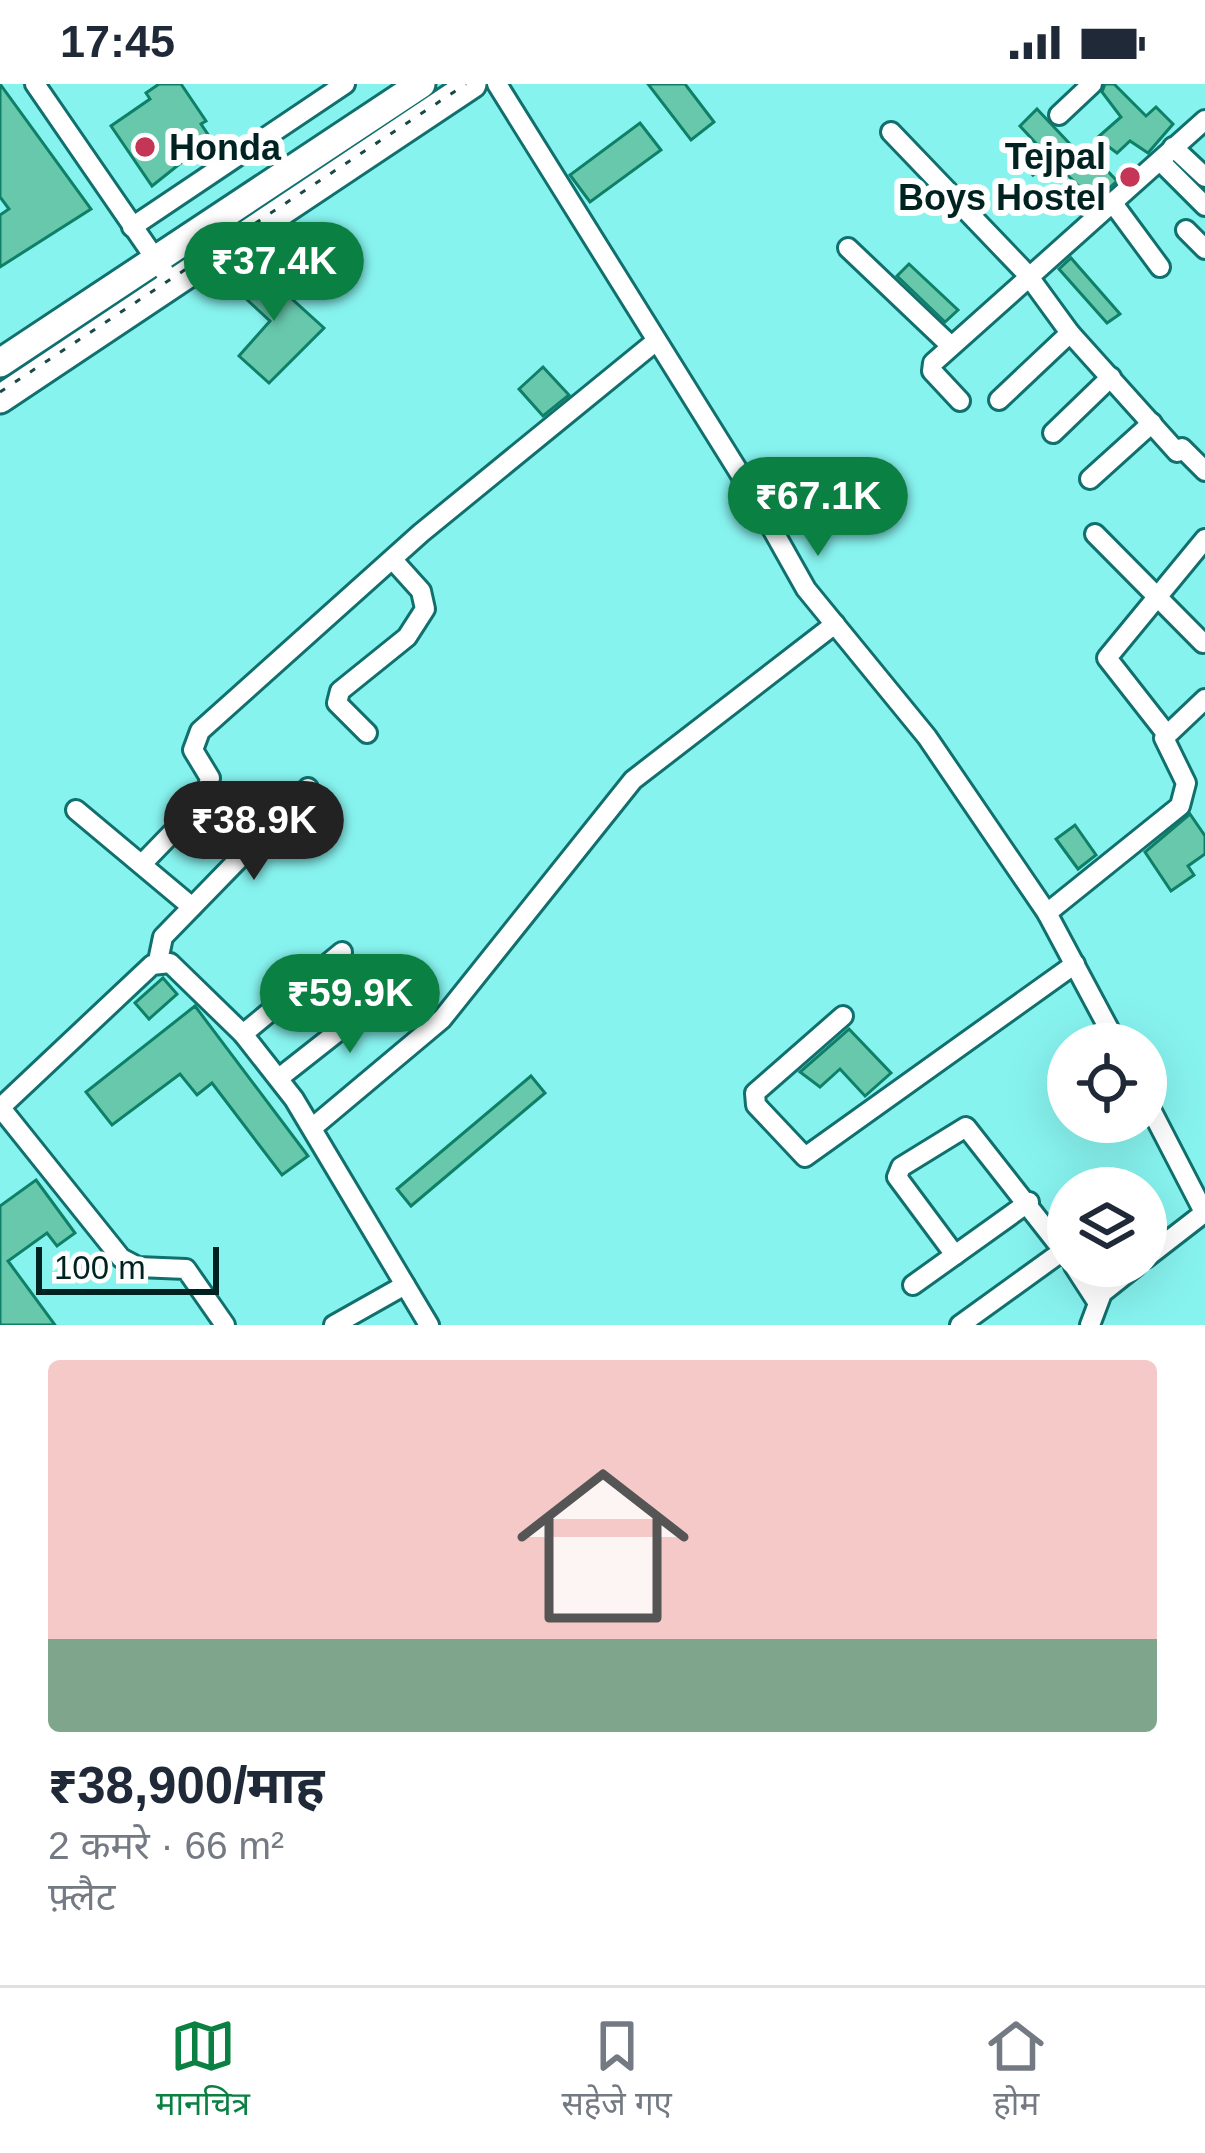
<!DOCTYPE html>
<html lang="hi">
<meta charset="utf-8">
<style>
:root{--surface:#fff;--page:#f6f6f7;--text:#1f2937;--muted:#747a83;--line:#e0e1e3;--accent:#0b8043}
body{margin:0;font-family:Helvetica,"Noto Sans Devanagari",sans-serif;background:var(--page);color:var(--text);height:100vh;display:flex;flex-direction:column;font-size:45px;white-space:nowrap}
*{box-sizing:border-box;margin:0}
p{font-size:39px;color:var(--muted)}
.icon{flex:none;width:66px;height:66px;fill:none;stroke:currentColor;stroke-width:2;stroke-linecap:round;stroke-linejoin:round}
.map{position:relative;height:1241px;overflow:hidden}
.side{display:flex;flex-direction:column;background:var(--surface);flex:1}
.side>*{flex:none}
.fabs{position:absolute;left:1047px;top:939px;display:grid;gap:24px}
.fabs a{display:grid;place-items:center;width:120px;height:120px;border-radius:50%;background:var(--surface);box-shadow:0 12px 48px #0002;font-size:60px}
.scale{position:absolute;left:36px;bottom:30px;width:183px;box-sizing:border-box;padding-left:12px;border:6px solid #002322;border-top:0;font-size:33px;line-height:42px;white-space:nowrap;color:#002322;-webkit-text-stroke:9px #fefefe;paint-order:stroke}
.price{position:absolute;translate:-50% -102px;padding:0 27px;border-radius:42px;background:var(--accent);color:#fff;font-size:39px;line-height:78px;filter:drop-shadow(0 3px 6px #0008)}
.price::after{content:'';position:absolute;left:50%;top:72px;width:36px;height:27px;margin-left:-18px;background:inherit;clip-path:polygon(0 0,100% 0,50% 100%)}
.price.on{background:#222;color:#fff}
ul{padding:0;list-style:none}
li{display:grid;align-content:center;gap:24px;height:636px;padding:0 48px}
li span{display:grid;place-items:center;height:372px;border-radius:12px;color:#555}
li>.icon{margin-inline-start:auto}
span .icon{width:216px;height:216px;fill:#fffc;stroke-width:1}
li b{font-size:51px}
.status{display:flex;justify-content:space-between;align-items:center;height:84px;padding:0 60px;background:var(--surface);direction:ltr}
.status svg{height:33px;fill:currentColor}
.menu{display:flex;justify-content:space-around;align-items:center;height:168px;border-top:3px solid var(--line);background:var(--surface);font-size:33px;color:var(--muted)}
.menu a{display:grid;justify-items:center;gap:6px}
.menu .on{color:var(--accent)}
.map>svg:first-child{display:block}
</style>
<div class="status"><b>17:45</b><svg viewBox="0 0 49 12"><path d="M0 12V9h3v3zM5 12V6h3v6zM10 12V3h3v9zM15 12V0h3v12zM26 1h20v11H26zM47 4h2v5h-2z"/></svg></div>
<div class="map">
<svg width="1205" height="1241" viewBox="0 0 1205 1241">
<rect width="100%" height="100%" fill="#87f3ef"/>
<g fill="#68c8ac" stroke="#0e8067" stroke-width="3">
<polygon points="0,0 91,125 0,183 0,131 9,125 0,113"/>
<polygon points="159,0 181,0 206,37 201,40 211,55 152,102 111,42 150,15 146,9"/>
<polygon points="648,0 685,0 714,38 691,56"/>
<polygon points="1105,0 1114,0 1146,32 1156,23 1173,40 1148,69 1130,57 1117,69 1097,54 1121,33 1102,8"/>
<polygon points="1037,25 1086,77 1092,71 1117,97 1108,105 1102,99 1089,112 1051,75 1033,91 1026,83 1043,67 1020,42"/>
<polygon points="640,39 661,66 590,118 570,91"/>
<polygon points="1071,174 1120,230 1107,239 1059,185"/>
<polygon points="250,177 324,244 269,299 239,272 270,237 230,200"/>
<polygon points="909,180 958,226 945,238 897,192"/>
<polygon points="543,283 569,311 543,332 519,305"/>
<polygon points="1190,730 1205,752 1205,770 1188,782 1194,791 1171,807 1145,768"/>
<polygon points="1075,741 1096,771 1078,785 1056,755"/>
<polygon points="163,894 177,910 149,935 135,919"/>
<polygon points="332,894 353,919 334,933 314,909"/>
<polygon points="195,922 308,1072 282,1091 212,999 197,1011 180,990 112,1041 86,1008"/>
<polygon points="849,945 891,989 865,1012 840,985 820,1003 800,988"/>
<polygon points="531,992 545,1009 411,1122 397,1105"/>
<polygon points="36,1096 75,1149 57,1162 47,1149 8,1177 55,1241 0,1241 0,1122"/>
</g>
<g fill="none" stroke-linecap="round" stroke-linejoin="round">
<defs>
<g id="minor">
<polyline points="35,0 172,199"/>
<polyline points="497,0 752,409 806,505 927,653 1047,829 1117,960"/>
<polyline points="1059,31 1092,0"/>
<polyline points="891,48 1027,190 1070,249 1177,368"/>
<polyline points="1173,63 1205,93"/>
<polyline points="1160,77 1205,122"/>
<polyline points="1112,118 1160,183"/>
<polyline points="132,143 345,0"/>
<polyline points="1186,146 1205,165"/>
<polyline points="848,164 951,262"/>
<polyline points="999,316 1070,249"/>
<polyline points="960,317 932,287 933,279 1205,36"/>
<polyline points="1053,349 1111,293"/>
<polyline points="1182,364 1205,387"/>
<polyline points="1090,395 1152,339"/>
<polyline points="1095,450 1203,559"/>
<polyline points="1165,648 1107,574 1205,455"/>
<polyline points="367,649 337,619 340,607 407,553 425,525 421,507 393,476"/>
<polyline points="76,726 192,823"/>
<polyline points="142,780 205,715 210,694 193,666 200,647 421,449 655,258"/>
<polyline points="1047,829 1180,722 1186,699 1164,654 1205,615"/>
<polyline points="158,877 163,853 308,704"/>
<polyline points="843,932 755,1009 756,1021 805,1073 1075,880"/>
<polyline points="243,950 342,868"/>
<polyline points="279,994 387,909"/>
<polyline points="1146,1016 1205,1130"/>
<polyline points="0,1023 121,1174 138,1183 186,1185 225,1241"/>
<polyline points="0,1024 152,881 170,879 243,950 294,1015 429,1241"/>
<polyline points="312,1044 442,935 633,696 835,540"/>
<polyline points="955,1171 897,1093 901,1083 966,1043 1068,1173"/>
<polyline points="1146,1174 1204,1129"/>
<polyline points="1074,1182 1096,1216"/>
<polyline points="913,1201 1029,1118"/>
<polyline points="334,1241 405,1201"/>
<polyline points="960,1241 1064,1166"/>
<polyline points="1090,1241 1102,1209 1136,1182"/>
</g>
<g id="highway">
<polyline points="0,279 421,0"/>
<polyline points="0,315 472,0"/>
</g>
</defs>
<use href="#minor" stroke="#11706d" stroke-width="24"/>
<use href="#highway" stroke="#11706d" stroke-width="33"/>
<use href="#minor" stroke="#fff" stroke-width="18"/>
<use href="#highway" stroke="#fff" stroke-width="27"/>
<polyline stroke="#194947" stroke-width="3" stroke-dasharray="6 12" stroke-linecap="butt" points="0,308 466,0"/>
</g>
<g fill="#c53556" stroke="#fefefe" stroke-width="4.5">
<circle cx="145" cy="63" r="12"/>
<circle cx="1130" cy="93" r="12"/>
</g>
<g text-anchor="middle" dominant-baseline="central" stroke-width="12" stroke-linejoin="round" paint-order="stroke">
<g font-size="36" font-weight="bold" fill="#002322" stroke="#fefefe" text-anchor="start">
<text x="169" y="63">Honda</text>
<text x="1106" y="72" text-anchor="end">Tejpal<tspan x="1106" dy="41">Boys Hostel</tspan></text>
</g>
</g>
</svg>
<div class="fabs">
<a><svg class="icon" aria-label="locate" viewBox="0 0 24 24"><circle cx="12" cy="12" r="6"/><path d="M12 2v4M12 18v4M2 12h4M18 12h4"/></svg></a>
<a><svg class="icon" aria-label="layers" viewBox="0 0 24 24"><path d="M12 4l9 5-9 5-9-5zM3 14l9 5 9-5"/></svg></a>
</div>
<div class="scale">100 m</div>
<b class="price" style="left:274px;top:240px">₹37.4K</b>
<b class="price" style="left:818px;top:475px">₹67.1K</b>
<b class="price on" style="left:254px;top:799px">₹38.9K</b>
<b class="price" style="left:350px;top:972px">₹59.9K</b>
</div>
<section class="side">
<ul>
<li><span style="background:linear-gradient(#f6c9c9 75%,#7fa58c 0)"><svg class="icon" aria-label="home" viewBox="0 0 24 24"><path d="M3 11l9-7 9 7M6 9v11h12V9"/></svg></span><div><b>₹38,900/माह</b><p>2 कमरे · 66 m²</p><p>फ़्लैट</p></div></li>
</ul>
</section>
<nav class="menu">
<a class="on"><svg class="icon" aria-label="map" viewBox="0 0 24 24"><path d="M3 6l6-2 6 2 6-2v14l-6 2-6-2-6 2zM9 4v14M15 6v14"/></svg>मानचित्र</a>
<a><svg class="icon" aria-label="saved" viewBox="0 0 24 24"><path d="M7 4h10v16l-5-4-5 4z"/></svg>सहेजे गए</a>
<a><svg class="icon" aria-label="home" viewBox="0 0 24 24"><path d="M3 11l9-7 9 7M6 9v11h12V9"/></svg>होम</a>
</nav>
